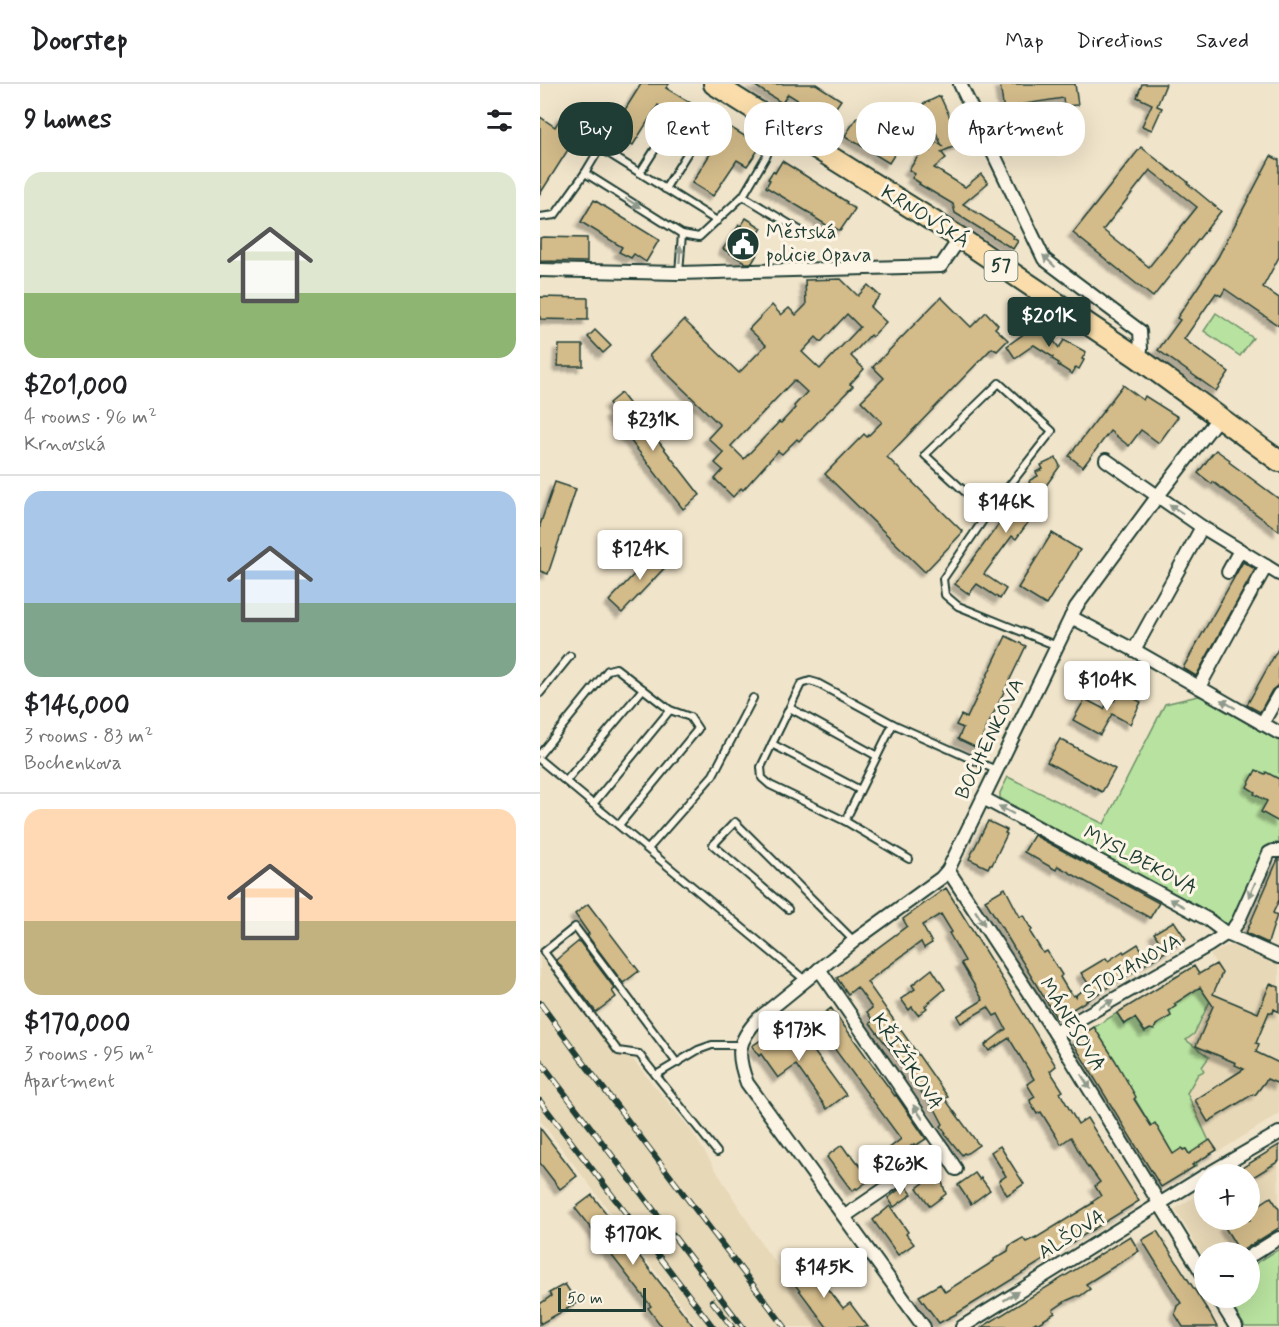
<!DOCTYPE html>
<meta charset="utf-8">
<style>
:root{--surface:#fff;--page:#f2f2f2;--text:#202124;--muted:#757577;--line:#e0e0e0;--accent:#1f3d34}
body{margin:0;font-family:Mynerve,sans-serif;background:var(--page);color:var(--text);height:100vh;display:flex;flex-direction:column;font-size:22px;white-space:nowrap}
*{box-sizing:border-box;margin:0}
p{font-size:20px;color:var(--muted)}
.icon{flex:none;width:33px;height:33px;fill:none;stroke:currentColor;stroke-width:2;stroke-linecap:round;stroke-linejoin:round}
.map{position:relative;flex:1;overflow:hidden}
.drawer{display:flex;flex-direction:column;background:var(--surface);width:540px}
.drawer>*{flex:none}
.hud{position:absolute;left:18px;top:18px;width:570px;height:54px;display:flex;gap:12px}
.fabs{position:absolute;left:654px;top:1080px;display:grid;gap:12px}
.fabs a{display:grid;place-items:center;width:66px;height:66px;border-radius:50%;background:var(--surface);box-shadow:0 6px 24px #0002;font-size:30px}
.scale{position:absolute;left:18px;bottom:15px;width:88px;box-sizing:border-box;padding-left:6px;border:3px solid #1f3d34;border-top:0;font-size:16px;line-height:21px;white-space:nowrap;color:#1f3d34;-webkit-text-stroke:4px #fcf5e5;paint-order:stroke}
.price{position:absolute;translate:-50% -51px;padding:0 14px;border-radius:6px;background:#fff;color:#222;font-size:20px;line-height:39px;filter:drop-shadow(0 2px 3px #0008)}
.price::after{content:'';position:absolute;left:50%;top:36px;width:18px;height:14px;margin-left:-9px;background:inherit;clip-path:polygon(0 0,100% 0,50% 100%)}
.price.on{background:var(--accent);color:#fff}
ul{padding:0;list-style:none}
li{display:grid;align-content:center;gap:12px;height:318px;padding:0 24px}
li+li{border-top:2px solid var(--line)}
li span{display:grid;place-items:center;height:186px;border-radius:18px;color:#555}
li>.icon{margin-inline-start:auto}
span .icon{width:108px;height:108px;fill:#fffc;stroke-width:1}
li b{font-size:26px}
h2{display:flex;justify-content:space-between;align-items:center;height:72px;padding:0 24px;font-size:26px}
.pill{padding:0 21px;border-radius:24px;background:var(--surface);box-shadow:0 6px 24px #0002;font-size:21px;line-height:54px}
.pill.on{background:var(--accent);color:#fff}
header{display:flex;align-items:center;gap:36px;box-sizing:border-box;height:84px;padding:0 30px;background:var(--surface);border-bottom:2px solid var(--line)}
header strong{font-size:28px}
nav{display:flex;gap:33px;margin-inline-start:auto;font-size:21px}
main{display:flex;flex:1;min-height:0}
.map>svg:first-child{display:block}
</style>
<header>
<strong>Doorstep</strong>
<nav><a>Map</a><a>Directions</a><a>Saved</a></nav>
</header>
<main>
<section class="drawer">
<h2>9 homes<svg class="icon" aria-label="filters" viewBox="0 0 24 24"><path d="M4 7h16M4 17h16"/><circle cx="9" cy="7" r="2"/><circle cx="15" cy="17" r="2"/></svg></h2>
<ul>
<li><span style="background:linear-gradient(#dfe7d0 65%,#8fb573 0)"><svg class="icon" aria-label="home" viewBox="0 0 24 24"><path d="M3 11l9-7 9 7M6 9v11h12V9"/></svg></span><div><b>$201,000</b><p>4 rooms · 96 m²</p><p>Krnovská</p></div></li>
<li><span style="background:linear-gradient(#a9c7e8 60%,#7fa58c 0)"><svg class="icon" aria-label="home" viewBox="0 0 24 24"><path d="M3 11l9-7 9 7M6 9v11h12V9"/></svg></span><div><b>$146,000</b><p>3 rooms · 83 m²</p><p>Bochenkova</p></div></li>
<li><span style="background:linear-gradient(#ffd9b3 60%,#c2b280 0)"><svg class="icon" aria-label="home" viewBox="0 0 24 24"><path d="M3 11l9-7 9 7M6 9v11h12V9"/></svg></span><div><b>$170,000</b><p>3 rooms · 95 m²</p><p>Apartment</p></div></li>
</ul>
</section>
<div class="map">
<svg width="739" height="1243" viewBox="0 0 739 1243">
<defs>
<filter id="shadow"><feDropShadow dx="-5" dy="5" stdDeviation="1.5" flood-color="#0004"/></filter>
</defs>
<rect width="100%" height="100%" fill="#f0e4ca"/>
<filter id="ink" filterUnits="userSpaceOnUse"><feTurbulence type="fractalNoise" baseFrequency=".0167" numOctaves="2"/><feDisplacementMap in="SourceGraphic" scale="12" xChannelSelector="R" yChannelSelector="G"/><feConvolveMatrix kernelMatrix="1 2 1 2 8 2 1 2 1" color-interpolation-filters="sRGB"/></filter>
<g filter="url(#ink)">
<g fill="#e7d8b7">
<polygon points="686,862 693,862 739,882 739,1030 678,1068 671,1057 669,1057 647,1009 669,973 645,956 654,950 682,889 670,871"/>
<polygon points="0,863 151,1046 225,1165 286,1243 158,1243 0,1036"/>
<polygon points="738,1061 739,1145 701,1168 664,1168 664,1174 635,1125 664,1107 664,1136 710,1136 710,1090 692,1090"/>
</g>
<g fill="#b8e29f" stroke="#6c906a" stroke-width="1.5">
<polygon points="676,229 713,254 700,272 664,247"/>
<polygon points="658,612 684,617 680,624 739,657 739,759 735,759 727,763 701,825 690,842 460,714 460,709 468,693 564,740 625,620"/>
<path d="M637 892 649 910 663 901 662 906 670 917 654 950 646 956 669 973 662 983 664 987 658 990 647 1009 669 1057 656 1078 657 1081 653 1083 647 1073 649 1072 645 1065 625 1077 614 1040 611 1042 553 944 577 929 584 940 590 937 583 925 588 923 604 948 614 944V942L631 932 628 927 635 923C630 913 632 905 628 897Z"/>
<polygon points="739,1165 739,1243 705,1243 687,1214 710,1214 710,1183"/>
</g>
<g fill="#d3bb8a" stroke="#1f3d34" stroke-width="1.5" fill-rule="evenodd" filter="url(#shadow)">
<polygon points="101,0 129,0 126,4 221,62 207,82 197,76 173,112 152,99 177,59 161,48 118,21 93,61 71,48"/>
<polygon points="212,0 276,0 301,16 288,35 248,10 242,19"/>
<polygon points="460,0 535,0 538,21 524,22 523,14 478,21 479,24 464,27"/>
<polygon points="602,0 626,0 617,22 622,24 612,46 602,42 612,20 597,13"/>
<polygon points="400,12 422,59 401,68 406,74 394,84 425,103 441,90 448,99 423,120 474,152 473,154 478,157 473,165 415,129 413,120 379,100 380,99 372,94 375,90 369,86 384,63 390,67 396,58 402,62 383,20"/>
<polygon points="348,23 356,30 355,32 372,43 349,79 305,52 317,33 326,39 341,33"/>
<polygon points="23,30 39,40 34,48 38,50 0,110 0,33 15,43"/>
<path d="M601 63 634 89 635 88 648 98 647 99 681 127 613 213 533 149ZM610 86 657 123 609 183 563 146Z"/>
<polygon points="731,72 739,76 739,173 723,203 739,214 739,242 685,205 681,212 676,209 644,255 689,288 676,307 618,266 640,236 637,234 678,173"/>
<polygon points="242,77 307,118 306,119 315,125 300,147 292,142 291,144 272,132 273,131 226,103 230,96 228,95 233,87 235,89"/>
<polygon points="54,116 119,156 106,178 94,170 91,174 79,168 82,163 41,138"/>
<polygon points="206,134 222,144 217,152 220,154 215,163 219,167 212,179 206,179 183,165 199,141 201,142"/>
<polygon points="3,153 47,154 47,178 0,177 0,154"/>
<path d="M301 195 318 212 328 201 340 212 330 223 346 238 332 253 330 251 311 272 324 285 310 300 313 302 259 357 257 355 242 370 238 367 203 406 201 404 193 413 175 395 183 386 175 379 184 369 168 354 180 341 109 272 144 236 199 289 226 261 209 245 232 221 241 231 249 224 256 231 266 221 265 196ZM307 230 320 243 280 285 262 268 276 253 281 258ZM254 296 267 308 254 322 255 324 241 339 239 338 204 375 191 362Z"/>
<polygon points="0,213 48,214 48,236 0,235"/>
<polygon points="401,213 431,243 446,228 458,241 455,244 468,256 457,267 452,264 347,373 423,448 385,488 285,390 324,350 327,353 342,338 321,317 344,294 333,283"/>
<polygon points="500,238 519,264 524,256 546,268 542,275 544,276 539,285 536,283 532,290 518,281 519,279 512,275 513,273 494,261 475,274 467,262"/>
<polygon points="55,246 71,262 63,269 48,253"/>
<polygon points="19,261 43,261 43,282 18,282"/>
<polygon points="583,301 603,316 605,312 638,333 619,359 601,346 589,362 570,347 543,383 529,372"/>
<polygon points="81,309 160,411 143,425 70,330 75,327 69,319"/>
<polygon points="676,366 690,376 689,378 739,415 739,447 673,398 672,400 658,389 672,370"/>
<polygon points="516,374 520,382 495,417 501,421 476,455 472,452 444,490 466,505 460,515 437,500 429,510 415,500 474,419 481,416 479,411 486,408 484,404 491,401 489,398 490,396 498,392 496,388 503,385 501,381"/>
<polygon points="15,398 36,405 8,490 0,487 0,441"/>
<polygon points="512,449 540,466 506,521 478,504"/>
<polygon points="118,465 131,477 82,529 69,517"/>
<polygon points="703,478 715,485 656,592 643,584"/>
<polygon points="466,552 486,562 437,664 418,655 423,644 416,641 421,631 427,634"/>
<polygon points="739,563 739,598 737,602 732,606 720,628 707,621"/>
<polygon points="580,607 601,618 590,640 572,630 560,651 533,636 545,615 564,625 570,615 574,617"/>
<polygon points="520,655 575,685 562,708 507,678"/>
<polygon points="716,686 725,690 726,688 739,695 739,738 721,728 727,717 714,710 715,708 707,703"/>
<polygon points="448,737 467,746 465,749 467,750 452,781 450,780 448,784 429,775"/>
<polygon points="494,751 619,819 610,834 518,782 516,786 484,768"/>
<polygon points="738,775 739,775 739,816 733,829 737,831 728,859 706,849"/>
<polygon points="406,804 516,982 510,987 523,1007 520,1009 538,1040 547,1034 599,1117 416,1230 399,1239 379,1212 400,1200 405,1208 454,1177 454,1175 468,1167 469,1162 483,1154 486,1158 496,1153 496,1154 553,1119 552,1118 561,1112 555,1102 560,1098 549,1083 548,1084 531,1053 521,1060 501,1028 497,1030 491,1020 490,1016 495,1013 487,1000 494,995 469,954 449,967 445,961 466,945 458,930 454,932 448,923 421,939 417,932 443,916 421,879 425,877 409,849 412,848 401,830 382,841 392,859 384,864 381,858 327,898 408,1013 405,1015 439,1061 426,1070 424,1069 422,1071 405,1050 406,1049 401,1042 403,1040 394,1023 393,1024 330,939 333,937 327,928 332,924 325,914 317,903 308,910 297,894 367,842 363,835"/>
<polygon points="465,804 480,833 483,831 492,846 490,848 503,869 507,867 522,891 520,893 529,908 530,907 533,912 535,911 536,913 537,910 550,902 541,889 566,874 568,877 583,867 584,869 598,860 603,868 620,858 614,849 634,837 646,855 517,935 445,816"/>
<polygon points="48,820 99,887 83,899 47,851 49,850 35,830"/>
<polygon points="39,857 75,905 72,907 76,913 56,928 16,876"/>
<polygon points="676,880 682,889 673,910 718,929 730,900 739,903 739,928 734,925 733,929 729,928 716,959 719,960 716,968 739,979 739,1000 727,995 715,1011 713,1010 668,1038 655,1016 704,985 695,981 696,979 656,962 673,922 660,903 634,920 636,922 629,927 631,932 616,941 614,946 610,945 605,948 595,934 584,940 577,929 654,882 659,890"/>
<polygon points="392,885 405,905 385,922 387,924 378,931 372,923 369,926 361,915 375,905 372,901"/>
<polygon points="291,924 355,1012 356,1011 358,1014 386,1055 375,1062 374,1060 355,1074 357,1076 317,1105 316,1104 312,1107 287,1073 291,1069 302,1061 309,1071 311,1070 324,1087 345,1072 343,1069 361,1055 274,937"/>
<polygon points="251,936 306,1011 287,1025 256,981 238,994 221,970 219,972 212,962"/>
<polygon points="554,943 575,976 596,1013 594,1015 611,1042 615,1039 633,1070 642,1064 643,1066 646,1065 649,1070 670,1056 677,1066 652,1081 654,1083 621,1103 533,959 534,956"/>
<polygon points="0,1044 37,1092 20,1105 0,1079"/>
<polygon points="739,1061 739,1077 710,1095 710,1090 692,1090"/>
<polygon points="460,1062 484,1100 467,1111 459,1097 466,1092 451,1068"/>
<polygon points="435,1089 440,1096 441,1094 450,1106 431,1120 418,1101"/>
<polygon points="393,1092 397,1097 402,1098 406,1110 390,1122 377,1104"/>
<polygon points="365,1101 372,1110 354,1123 348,1114"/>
<polygon points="52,1111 128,1209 154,1243 122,1243 108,1224 111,1222 35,1124"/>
<polygon points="731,1113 739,1125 739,1144 700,1168 684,1142 695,1136 710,1136 710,1127"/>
<polygon points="350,1122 368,1148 366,1150 374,1160 358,1171 333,1136"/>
<polygon points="617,1147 670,1230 677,1243 643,1243 635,1230 637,1222 641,1219 602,1156"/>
<polygon points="590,1152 599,1167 546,1200 550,1205 540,1212 537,1212 526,1217 513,1226 515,1229 497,1240 496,1238 488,1243 442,1243"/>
<polygon points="266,1176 303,1224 310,1219 328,1243 287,1243 247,1190"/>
<polygon points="25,1200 37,1219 0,1240 0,1220 11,1212 9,1209"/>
</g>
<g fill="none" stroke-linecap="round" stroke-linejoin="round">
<defs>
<g id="lane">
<polyline points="45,89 142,150 159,153 203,112 227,71"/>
<polyline points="100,89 133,37"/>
<polyline points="125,105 158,52"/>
<polyline points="203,112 266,150"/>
<polyline points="0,133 15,131 45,89 60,64 177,137"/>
<polyline points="139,189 142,150"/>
<polyline points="448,429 385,371 459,299 512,347 448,429 403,495 405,511 418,522 517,562"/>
<polyline points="0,609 30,572"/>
<polyline points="250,624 337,672"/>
<polyline points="232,660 320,706"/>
<polyline points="0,670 68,586 76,584 130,626 150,633 158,645 79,741"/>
<polyline points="0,676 265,896"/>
<polyline points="26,697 103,605"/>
<polyline points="53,720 130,626"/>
<polyline points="305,737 230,701 222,694 221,683 261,600 270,597 277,599 353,640"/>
<polyline points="108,765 173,691 213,614"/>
<polyline points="369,775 305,737 353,640 456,686"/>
<polyline points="248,825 173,761 195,738 314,857"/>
<polyline points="137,979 35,843 4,868 78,967 99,970 177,1068"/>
<polyline points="116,991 158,966 172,961 201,961"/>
</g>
<g id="street">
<polyline points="420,0 504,175 600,247 601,265 597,273"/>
<polyline points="0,186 139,189 401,182 420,154"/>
<polyline points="566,376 662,443 739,490"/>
<polyline points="688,488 700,466"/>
<polyline points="715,502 726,482"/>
<polyline points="531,533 594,566 739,649"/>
<polyline points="594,566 662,443"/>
<polyline points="659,603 711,508"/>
<polyline points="722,640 739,610"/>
<polyline points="443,714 667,835 687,850 739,873"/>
<polyline points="408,786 515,949 664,1192"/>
<polyline points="279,885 403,1065 305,1132"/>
<polyline points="515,949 669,861 693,845 698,838 729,769 733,767 739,767"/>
<polyline points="403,1065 416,1085"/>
<polyline points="668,1090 739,1049"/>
<polyline points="710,1172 739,1154"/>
<polyline points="678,1214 696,1243"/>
<path d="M384 1243 207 999C196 970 197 958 218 935L314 857 401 794 408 786 536 523 617 413 679 333"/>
<polyline points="422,1243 608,1127 664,1092"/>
</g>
<polyline id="primary" points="174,0 420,154 597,273 739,377"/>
</defs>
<use href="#lane" stroke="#1f3d34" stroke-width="10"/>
<use href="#street" stroke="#1f3d34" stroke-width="16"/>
<use href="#primary" stroke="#1f3d34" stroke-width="24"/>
<use href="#lane" stroke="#fcf5e5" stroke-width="6"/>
<use href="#street" stroke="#fcf5e5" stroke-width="12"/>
<use href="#primary" stroke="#faddab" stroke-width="20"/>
<defs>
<g id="rail">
<polyline points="0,919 41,975 245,1243"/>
<polyline points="0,977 203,1243"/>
<polyline points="0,1017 173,1243"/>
<polyline points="172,1217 192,1243"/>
</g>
</defs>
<use href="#rail" stroke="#1f3d34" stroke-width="6"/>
<use href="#rail" stroke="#fcf5e5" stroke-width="4" stroke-dasharray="11" stroke-linecap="butt"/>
</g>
<defs><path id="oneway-solid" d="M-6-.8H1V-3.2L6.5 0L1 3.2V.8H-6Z" transform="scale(1.5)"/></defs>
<g fill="#8e998c">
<use href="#oneway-solid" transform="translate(93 119) rotate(32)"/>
<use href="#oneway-solid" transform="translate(140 170) rotate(-86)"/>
<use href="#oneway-solid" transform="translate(509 177) rotate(-136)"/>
<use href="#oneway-solid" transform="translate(636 425) rotate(-146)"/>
<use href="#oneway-solid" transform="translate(688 620) rotate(-150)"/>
<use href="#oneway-solid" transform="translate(466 726) rotate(-152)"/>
<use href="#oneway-solid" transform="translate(712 806) rotate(114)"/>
<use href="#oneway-solid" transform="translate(637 819) rotate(-152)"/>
<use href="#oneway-solid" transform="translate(440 834) rotate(57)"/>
<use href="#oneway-solid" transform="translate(566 920) rotate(-30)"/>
<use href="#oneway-solid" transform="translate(546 998) rotate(58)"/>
<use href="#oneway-solid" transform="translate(378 1028) rotate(-124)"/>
<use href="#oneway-solid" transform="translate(471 1212) rotate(-32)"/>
</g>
</g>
<defs>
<symbol id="civic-disc" viewBox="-11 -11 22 22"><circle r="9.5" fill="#1f3d34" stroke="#fcf5e5"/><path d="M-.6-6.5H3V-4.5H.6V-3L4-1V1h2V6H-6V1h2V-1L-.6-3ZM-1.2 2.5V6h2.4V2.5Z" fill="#fff"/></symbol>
</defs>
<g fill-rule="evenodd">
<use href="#civic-disc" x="184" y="141" width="38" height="38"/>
</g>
<g text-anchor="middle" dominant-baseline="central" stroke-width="6" stroke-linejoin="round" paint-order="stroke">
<rect fill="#fcf5e5" stroke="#617469" stroke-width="1.5" x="444.5" y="167" width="33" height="30" rx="4.5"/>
<g font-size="18" font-weight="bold" fill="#1f3d34">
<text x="461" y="182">57</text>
</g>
<g font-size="20" fill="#1f3d34" stroke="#fcf5e5">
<text transform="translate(385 133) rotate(32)">KRNOVSKÁ</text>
<text transform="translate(450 655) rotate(-64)">BOCHENKOVA</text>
<text transform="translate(600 777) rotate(28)">MYSLBEKOVA</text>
<text transform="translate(592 883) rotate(-30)">STOJANOVA</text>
<text transform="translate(532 941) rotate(58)">MÁNESOVA</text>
<text transform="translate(367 978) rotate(56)">KŘIŽÍKOVA</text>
<text transform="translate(532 1151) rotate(-32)">ALŠOVA</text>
</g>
<g font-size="20" fill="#1f3d34" stroke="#fcf5e5" text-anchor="start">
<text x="226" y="148">Městská<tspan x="226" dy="23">policie Opava</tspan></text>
</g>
</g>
</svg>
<div class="fabs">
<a>+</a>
<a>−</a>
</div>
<div class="scale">50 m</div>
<b class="price on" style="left:509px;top:264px">$201K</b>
<b class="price" style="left:113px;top:368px">$231K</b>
<b class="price" style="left:466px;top:450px">$146K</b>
<b class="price" style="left:100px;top:497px">$124K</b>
<b class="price" style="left:567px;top:628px">$104K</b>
<b class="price" style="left:259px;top:978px">$173K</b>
<b class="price" style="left:360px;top:1112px">$263K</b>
<b class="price" style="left:93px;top:1182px">$170K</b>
<b class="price" style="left:284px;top:1215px">$145K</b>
<div class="hud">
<a class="pill on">Buy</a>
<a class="pill">Rent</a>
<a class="pill">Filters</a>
<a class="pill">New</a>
<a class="pill">Apartment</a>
</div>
</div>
</main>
